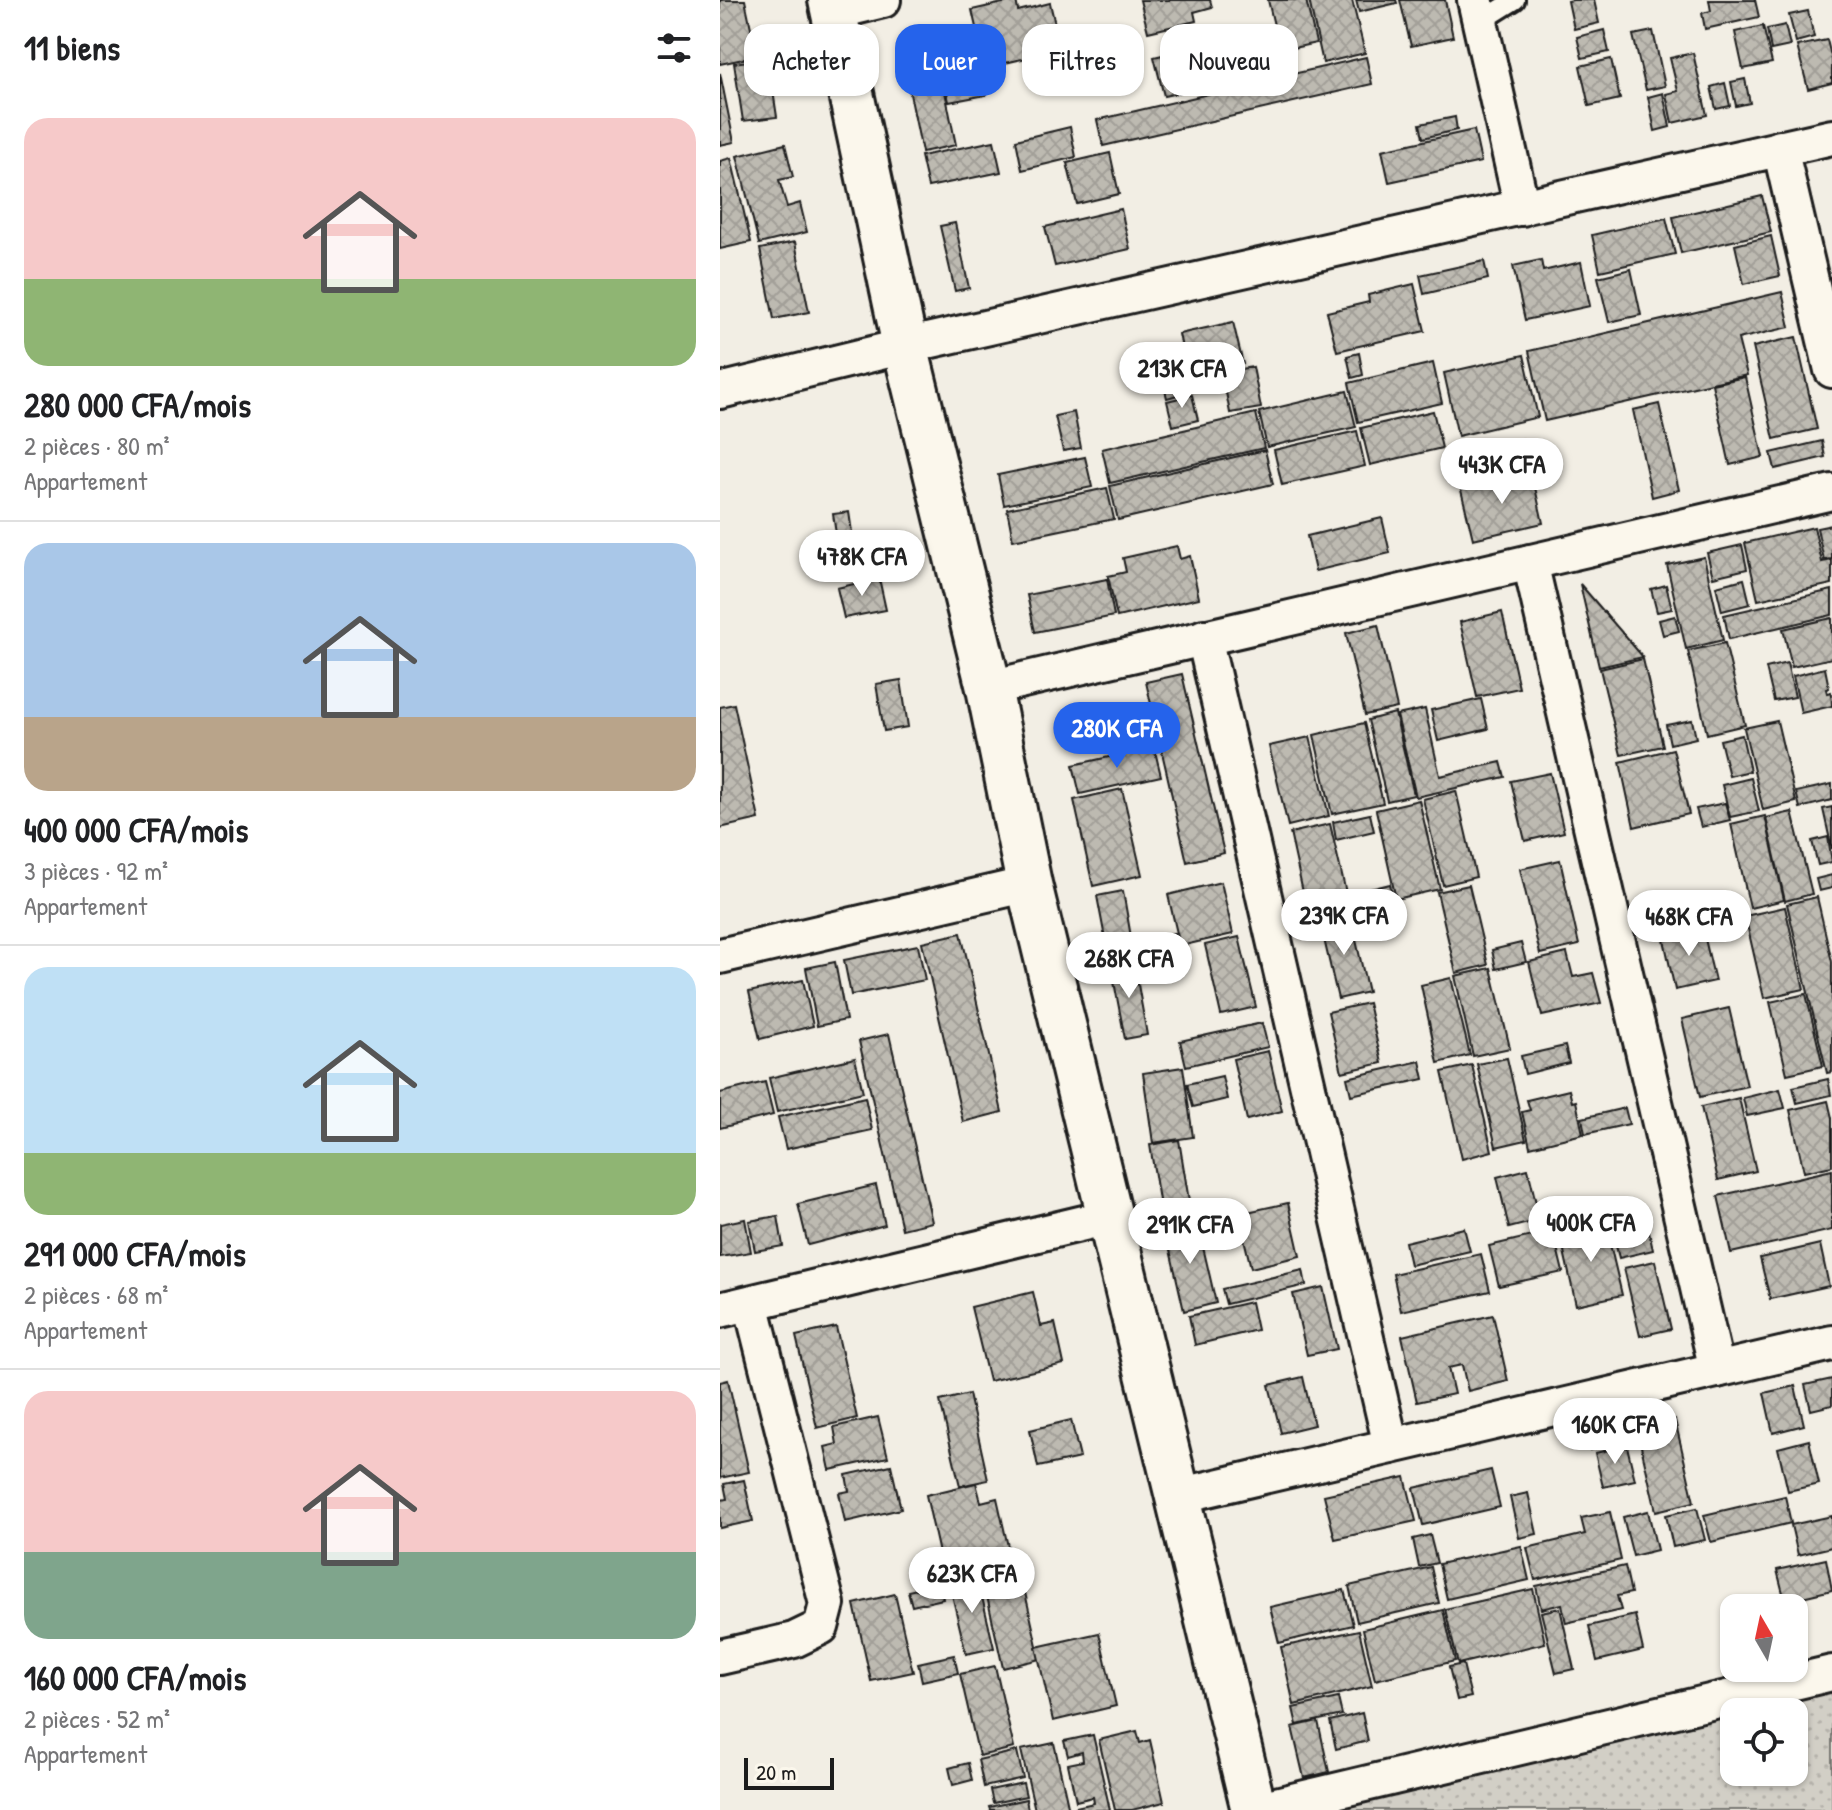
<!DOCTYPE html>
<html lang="fr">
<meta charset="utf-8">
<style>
:root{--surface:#fff;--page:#f2f2f2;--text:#202124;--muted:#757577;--line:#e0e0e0;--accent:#2563eb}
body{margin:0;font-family:"Patrick Hand",sans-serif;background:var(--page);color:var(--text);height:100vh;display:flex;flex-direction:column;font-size:30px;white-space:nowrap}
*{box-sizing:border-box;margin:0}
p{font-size:26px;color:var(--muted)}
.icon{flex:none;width:44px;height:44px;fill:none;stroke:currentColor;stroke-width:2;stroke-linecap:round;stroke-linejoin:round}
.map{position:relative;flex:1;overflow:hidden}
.details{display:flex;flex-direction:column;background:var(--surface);width:720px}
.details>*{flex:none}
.hud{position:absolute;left:24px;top:24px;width:760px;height:72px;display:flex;gap:16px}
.needle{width:52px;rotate:351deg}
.buttons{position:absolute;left:1000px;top:1594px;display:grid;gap:16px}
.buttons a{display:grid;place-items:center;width:88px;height:88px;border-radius:16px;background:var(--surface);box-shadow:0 2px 6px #0004;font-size:40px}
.scale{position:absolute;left:24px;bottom:20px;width:90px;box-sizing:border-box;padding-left:8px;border:4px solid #1c1c1c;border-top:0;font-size:22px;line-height:28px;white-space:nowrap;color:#1c1c1c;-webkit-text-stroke:6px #fbf7ec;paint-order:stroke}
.price{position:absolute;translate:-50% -68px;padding:0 18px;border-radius:28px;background:#fff;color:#222;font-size:26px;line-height:52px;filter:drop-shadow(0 2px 4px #0008)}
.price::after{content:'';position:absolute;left:50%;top:48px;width:24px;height:18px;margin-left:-12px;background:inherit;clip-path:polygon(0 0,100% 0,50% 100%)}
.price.current{background:var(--accent);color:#fff}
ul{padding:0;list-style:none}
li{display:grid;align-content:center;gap:16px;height:424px;padding:0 24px}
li+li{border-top:2px solid var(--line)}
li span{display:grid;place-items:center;height:248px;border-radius:24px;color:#555}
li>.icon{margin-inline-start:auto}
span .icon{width:144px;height:144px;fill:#fffc;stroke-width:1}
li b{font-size:34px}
h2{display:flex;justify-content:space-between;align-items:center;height:96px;padding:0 24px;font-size:34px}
.pill{padding:0 28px;border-radius:24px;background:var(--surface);box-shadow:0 2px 6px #0004;font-size:28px;line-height:72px}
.pill.current{background:var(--accent);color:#fff}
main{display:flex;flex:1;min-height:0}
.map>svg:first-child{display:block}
</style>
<main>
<section class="details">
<h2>11 biens<svg class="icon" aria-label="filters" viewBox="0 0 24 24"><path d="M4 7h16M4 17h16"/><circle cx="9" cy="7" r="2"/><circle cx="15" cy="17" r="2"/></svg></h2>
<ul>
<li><span style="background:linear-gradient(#f6c9c9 65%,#8fb573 0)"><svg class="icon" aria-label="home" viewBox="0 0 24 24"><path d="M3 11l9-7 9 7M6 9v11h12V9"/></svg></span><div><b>280 000 CFA/mois</b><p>2 pièces · 80 m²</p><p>Appartement</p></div></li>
<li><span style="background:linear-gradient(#a9c7e8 70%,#b9a48a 0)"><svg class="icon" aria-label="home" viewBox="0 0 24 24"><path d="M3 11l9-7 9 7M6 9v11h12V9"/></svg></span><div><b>400 000 CFA/mois</b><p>3 pièces · 92 m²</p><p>Appartement</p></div></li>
<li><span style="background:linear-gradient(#bfe0f5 75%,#8fb573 0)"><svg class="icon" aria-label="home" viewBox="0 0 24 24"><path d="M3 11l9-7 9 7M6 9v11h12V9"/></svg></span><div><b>291 000 CFA/mois</b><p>2 pièces · 68 m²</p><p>Appartement</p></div></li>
<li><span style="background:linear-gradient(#f6c9c9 65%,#7fa58c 0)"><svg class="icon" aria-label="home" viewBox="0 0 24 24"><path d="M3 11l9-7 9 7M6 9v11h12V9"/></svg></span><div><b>160 000 CFA/mois</b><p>2 pièces · 52 m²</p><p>Appartement</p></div></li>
</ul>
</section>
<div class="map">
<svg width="1112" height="1810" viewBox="0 0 1112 1810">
<defs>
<pattern id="grass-dots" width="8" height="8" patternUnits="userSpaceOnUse" patternTransform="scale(2)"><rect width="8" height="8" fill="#d2cfc6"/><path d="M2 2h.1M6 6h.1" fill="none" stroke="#b4b1aa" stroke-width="1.8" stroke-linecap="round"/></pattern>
<pattern id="building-cross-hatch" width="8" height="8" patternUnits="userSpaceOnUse" patternTransform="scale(2)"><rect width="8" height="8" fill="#bdbab1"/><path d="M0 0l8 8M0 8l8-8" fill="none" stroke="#a29f98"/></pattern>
</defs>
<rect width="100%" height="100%" fill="#f2eee4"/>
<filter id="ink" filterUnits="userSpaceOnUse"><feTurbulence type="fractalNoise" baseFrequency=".0125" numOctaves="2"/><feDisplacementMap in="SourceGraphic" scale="16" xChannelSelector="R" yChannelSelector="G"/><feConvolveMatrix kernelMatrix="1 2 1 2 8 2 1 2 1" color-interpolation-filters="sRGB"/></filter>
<g filter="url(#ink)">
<path fill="url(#grass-dots)" stroke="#777671" stroke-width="2" fill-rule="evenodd" d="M1112 1673V1810H513ZM1014 1712H1074V1772H1014Z"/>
<g fill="url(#building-cross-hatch)" stroke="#1c1c1c" stroke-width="2">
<polygon points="0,0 25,0 37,56 0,64"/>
<polygon points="296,0 298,11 330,3 341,50 272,66 267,43 260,45 252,10"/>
<polygon points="420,0 490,0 492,7 474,12 476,21 428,32"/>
<polygon points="548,0 586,0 596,43 560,51"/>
<polygon points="589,0 632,0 645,53 603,63"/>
<polygon points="636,0 676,0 677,3 639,12"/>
<polygon points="680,0 725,0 733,37 691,46"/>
<polygon points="853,0 874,0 879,23 854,29 848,1"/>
<polygon points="989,0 1035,0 1039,17 985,29 982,13 991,11"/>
<polygon points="1088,11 1094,37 1076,42 1069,15"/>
<polygon points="1065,25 1070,46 1051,50 1047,29"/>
<polygon points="1043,26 1052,63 1023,69 1015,32"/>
<polygon points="253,28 266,95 229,102 222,68 216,69 209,36"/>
<polygon points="884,30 889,52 862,58 857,37"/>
<polygon points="933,31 945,86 926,90 913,35"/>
<polygon points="209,40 215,72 221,72 236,145 202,152 180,45"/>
<polygon points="1107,40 1112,60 1112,83 1088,89 1077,46"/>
<polygon points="501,41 510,81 444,96 434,57"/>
<polygon points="973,53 987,115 952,123 946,94 958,91 950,58"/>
<polygon points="646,57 652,84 383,146 377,120"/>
<polygon points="48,58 57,117 23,121 14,63"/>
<polygon points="891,59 900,99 869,106 860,66"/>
<polygon points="0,73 14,142 0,145"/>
<polygon points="1025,79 1030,103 1016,106 1011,82"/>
<polygon points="1005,83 1010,106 996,109 991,87"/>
<polygon points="943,93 950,127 935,131 928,97"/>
<polygon points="735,117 737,130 703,138 700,124"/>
<polygon points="350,127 356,157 302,170 296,140"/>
<polygon points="754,130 761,162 669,182 662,150"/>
<polygon points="274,141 281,172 208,187 201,156"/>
<polygon points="65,144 73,177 59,180 67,207 80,203 87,232 39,244 17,156"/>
<polygon points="390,153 399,194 357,204 347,163"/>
<polygon points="11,158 31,242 0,249 0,161"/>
<polygon points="1042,196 1051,232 961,253 953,217"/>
<polygon points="401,209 410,249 335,266 325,227"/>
<polygon points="946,218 955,254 880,271 872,235"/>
<polygon points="235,223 249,288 235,291 220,226"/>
<polygon points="1051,236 1060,276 1024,284 1015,245"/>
<polygon points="75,242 89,312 54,319 40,249"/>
<polygon points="821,260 823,271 861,262 870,306 805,320 793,266"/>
<polygon points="764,261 768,279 704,294 700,275"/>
<polygon points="911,269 921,315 889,322 878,277"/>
<polygon points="694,284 705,331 617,351 607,312 649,302 648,295"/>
<polygon points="1062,292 1070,327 1018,339 1027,375 825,421 809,351"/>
<polygon points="513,322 523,364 468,376 459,334"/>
<polygon points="1076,337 1097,429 1054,439 1033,347"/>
<polygon points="456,352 465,393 447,398 437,357"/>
<polygon points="639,353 643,375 632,378 627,356"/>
<polygon points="804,355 818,417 738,436 724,373"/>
<polygon points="713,363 722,403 638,422 629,383"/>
<polygon points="533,367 541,408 510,413 502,372"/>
<polygon points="1025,377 1043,457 1010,465 992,384"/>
<polygon points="627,391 636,427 547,447 539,412"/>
<polygon points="472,395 478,420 453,426 447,401"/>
<polygon points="939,404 959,490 932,497 913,410"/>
<polygon points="713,411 722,448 650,465 641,428"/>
<polygon points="354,412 361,448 343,451 335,416"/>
<polygon points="536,413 544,448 390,483 382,449"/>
<polygon points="637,431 645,466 562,485 554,450"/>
<polygon points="802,439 809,466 775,474 769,447"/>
<polygon points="1102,441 1105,457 1055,469 1051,453"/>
<polygon points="760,444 767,475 745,480 738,450"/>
<polygon points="545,450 553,484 398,520 390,486"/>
<polygon points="365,457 372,487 284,505 278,475"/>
<polygon points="812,474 823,523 753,539 741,490"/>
<polygon points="387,488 394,519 293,540 287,509"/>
<polygon points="129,512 137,566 121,568 113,514"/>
<polygon points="662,518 670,553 595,571 587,536"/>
<polygon points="1112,525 1112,559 1104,560 1097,528"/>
<polygon points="1094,527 1102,562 1112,560 1112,584 1038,600 1025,543"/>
<polygon points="1022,545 1027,569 993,577 987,553"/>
<polygon points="457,546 460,559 470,556 479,598 397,617 388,576 406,572 403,558"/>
<polygon points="984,557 1003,640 966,649 947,565"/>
<polygon points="159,578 166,610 124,618 117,588"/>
<polygon points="387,579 394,616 315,632 307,595"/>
<polygon points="1024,579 1030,604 1002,611 996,586"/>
<polygon points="860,584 923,657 879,667"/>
<polygon points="946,585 952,609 937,612 931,589"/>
<polygon points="1112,590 1112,615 1009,639 1004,615"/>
<polygon points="782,612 799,688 757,697 740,622"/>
<polygon points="955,616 959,631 943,635 939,620"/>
<polygon points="1112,618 1112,658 1072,667 1063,629"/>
<polygon points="658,625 677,708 645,715 626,633"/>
<polygon points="1005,643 1025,725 987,734 968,651"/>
<polygon points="923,659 943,746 901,755 880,669"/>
<polygon points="1067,663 1075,697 1054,701 1046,668"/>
<polygon points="1105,668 1109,688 1106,689 1107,693 1111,692 1112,706 1081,713 1073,676"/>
<polygon points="462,674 504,853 467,862 426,682"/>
<polygon points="181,680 188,727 164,731 156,684"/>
<polygon points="761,699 768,729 718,741 711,710"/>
<polygon points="14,704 39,819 0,828 0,707"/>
<polygon points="705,709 720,776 781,762 785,777 696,797 677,715"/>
<polygon points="675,713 694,795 667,801 648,720"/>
<polygon points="972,720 976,738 950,744 946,725"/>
<polygon points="1057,721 1076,802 1043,810 1024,728"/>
<polygon points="644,723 663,803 612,814 594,735"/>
<polygon points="1022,735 1030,771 1009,776 1000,740"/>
<polygon points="590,737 609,816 568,826 549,746"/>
<polygon points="434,747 441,776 360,794 353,765"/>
<polygon points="953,749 969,814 914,827 900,762"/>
<polygon points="830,773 844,832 805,841 791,781"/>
<polygon points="1031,778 1039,811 1010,817 1002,785"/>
<polygon points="1112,784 1112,800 1080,808 1076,792"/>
<polygon points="402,789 422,875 373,886 354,800"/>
<polygon points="736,791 756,877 723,885 703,799"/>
<polygon points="699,800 720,889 676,899 656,810"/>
<polygon points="1005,803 1010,820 981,827 976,809"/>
<polygon points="1112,807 1112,849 1103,809"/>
<polygon points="1072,812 1092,894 1065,901 1046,818"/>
<polygon points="650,814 654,831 616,840 613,822"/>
<polygon points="1045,816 1064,900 1030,908 1011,824"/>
<polygon points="610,824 630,910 589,920 570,833"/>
<polygon points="1108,837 1112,862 1098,865 1092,841"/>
<polygon points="840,860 859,945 820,954 800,869"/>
<polygon points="1112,875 1112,888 1099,891 1096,879"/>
<polygon points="501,882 513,934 460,946 448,895"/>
<polygon points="670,884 678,918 645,925 638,892"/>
<polygon points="749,885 768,965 736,973 717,892"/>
<polygon points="403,891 415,960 390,964 377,896"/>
<polygon points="1097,897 1112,962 1112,1072 1107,1073 1067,904"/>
<polygon points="1065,907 1084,989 1044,998 1025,916"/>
<polygon points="630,914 648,992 618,999 600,922"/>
<polygon points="982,926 995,981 955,990 943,935"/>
<polygon points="241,933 282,1112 243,1122 202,942"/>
<polygon points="454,933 459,954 420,962 416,942"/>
<polygon points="519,937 536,1007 501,1015 485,945"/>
<polygon points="801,943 806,962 776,969 772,950"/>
<polygon points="198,945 205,980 131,995 124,960"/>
<polygon points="847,953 853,977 873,973 881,1003 822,1016 809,962"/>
<polygon points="115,962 126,1020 97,1026 86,968"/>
<polygon points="414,962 427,1035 405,1039 391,966"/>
<polygon points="771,968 790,1048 753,1056 735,976"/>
<polygon points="731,978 750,1055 718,1063 701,985"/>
<polygon points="83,980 93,1026 40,1039 29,992"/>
<polygon points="1086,994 1103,1066 1067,1074 1050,1002"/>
<polygon points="648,1003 662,1063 622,1072 608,1012"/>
<polygon points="1009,1008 1027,1086 980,1097 962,1019"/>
<polygon points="542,1023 548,1047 466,1066 460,1041"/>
<polygon points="169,1034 212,1222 182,1229 139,1041"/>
<polygon points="845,1046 849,1063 805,1074 801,1056"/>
<polygon points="548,1051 562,1111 527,1120 513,1059"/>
<polygon points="135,1058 143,1092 57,1112 49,1078"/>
<polygon points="787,1058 806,1140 776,1147 757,1064"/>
<polygon points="700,1061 704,1079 631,1095 627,1078"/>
<polygon points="752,1065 772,1151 742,1159 722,1072"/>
<polygon points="463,1067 473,1137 433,1143 423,1073"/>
<polygon points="502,1076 507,1099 473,1107 467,1084"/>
<polygon points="1108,1079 1111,1095 1077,1103 1073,1087"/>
<polygon points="45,1082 53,1115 0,1128 0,1093"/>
<polygon points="1060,1089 1065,1108 1027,1116 1023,1098"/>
<polygon points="849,1090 852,1102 856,1101 863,1134 810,1147 802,1112 810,1110 807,1100"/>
<polygon points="145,1097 152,1130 66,1149 58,1117"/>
<polygon points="1019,1098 1036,1171 998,1180 981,1107"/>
<polygon points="1108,1101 1112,1118 1112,1166 1084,1172 1070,1110"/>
<polygon points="905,1108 909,1124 865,1134 862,1118"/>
<polygon points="459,1140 472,1219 443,1225 430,1145"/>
<polygon points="808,1169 820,1220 789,1228 777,1177"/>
<polygon points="1112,1170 1112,1230 1011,1253 998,1196"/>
<polygon points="156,1185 165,1225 88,1245 78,1204"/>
<polygon points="568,1203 580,1256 531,1268 518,1214"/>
<polygon points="924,1210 933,1250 899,1258 889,1218"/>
<polygon points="58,1216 63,1246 35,1251 29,1221"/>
<polygon points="25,1219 31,1252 0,1257 0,1224"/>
<polygon points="477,1221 496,1303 464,1311 445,1228"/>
<polygon points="885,1223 902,1295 856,1305 840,1233"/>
<polygon points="744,1228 750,1251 690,1265 685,1242"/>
<polygon points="833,1231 843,1272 779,1286 769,1246"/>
<polygon points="1100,1244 1109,1286 1050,1299 1040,1258"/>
<polygon points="761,1254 770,1291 681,1311 673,1274"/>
<polygon points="935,1261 951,1329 920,1336 904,1268"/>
<polygon points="583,1270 586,1285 506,1304 502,1289"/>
<polygon points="603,1287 617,1349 587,1355 573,1294"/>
<polygon points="313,1292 321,1326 335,1323 344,1364 269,1381 251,1307"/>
<polygon points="531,1302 537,1330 475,1345 469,1316"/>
<polygon points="773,1315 788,1381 748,1391 742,1365 728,1368 734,1394 697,1402 682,1336"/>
<polygon points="116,1327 137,1418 97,1428 76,1336"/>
<polygon points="583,1377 594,1425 561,1433 549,1385"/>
<polygon points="1112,1379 1112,1405 1091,1410 1085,1385"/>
<polygon points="8,1380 29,1472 0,1478 0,1382"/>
<polygon points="1075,1386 1084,1425 1053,1433 1044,1393"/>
<polygon points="249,1394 268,1480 240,1486 220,1401"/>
<polygon points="158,1417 168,1457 110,1470 105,1447 117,1444 114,1427"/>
<polygon points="351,1420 360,1458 318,1467 310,1430"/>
<polygon points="955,1420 974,1502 936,1511 917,1429"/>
<polygon points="881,1422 886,1446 870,1450 865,1427"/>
<polygon points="1089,1440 1099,1484 1068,1491 1058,1448"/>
<polygon points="907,1446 915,1480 883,1487 875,1453"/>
<polygon points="171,1465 181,1509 125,1522 119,1493 129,1491 126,1475"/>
<polygon points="771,1470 780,1507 703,1525 694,1488"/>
<polygon points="685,1477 696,1521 615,1539 604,1495"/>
<polygon points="24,1480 33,1521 0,1528 0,1500 7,1499 4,1484"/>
<polygon points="256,1483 261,1502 277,1498 289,1551 222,1567 206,1495"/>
<polygon points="808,1493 817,1534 799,1538 790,1497"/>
<polygon points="1065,1496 1071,1523 991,1542 984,1515"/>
<polygon points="977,1508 985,1540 953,1547 946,1515"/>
<polygon points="928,1511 937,1550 913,1556 903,1517"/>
<polygon points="890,1512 901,1560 815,1580 807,1548 865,1534 861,1518"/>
<polygon points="1112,1516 1112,1547 1078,1555 1071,1525"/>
<polygon points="710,1535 717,1563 699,1567 693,1539"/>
<polygon points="801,1546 809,1580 727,1599 719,1564"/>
<polygon points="297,1557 320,1659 283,1668 260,1565"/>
<polygon points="1106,1559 1112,1590 1065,1601 1057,1570"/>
<polygon points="905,1566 911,1593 897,1596 901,1610 846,1623 842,1604 821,1609 816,1586"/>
<polygon points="711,1567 719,1603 637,1622 629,1586"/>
<polygon points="257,1576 274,1648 246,1654 229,1582"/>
<polygon points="220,1584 223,1599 192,1606 188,1591"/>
<polygon points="813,1589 825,1643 738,1664 725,1609"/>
<polygon points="624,1590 633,1625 559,1643 550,1607"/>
<polygon points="175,1594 193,1672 151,1681 134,1604"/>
<polygon points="840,1608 854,1669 836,1673 821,1612"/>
<polygon points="723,1610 735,1661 655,1680 643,1629"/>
<polygon points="915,1615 923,1650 877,1661 869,1626"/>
<polygon points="639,1630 652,1686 574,1705 561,1647"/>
<polygon points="379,1633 396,1706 333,1721 316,1647"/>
<polygon points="234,1655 238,1673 202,1681 198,1663"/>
<polygon points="743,1664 751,1697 737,1700 729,1667"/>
<polygon points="275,1666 294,1748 259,1756 240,1674"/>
<polygon points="618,1698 622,1715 577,1725 573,1708"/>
<polygon points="642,1713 648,1741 616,1749 610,1721"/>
<polygon points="598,1721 609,1772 584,1778 572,1727"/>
<polygon points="417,1731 420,1743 430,1740 444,1802 412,1810 395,1810 379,1740"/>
<polygon points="373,1735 390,1810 357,1810 356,1807 374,1803 373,1797 356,1801 348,1764 363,1761 362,1752 348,1756 344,1741"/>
<polygon points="334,1743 349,1810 315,1810 301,1750"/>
<polygon points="297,1751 303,1778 264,1787 258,1760"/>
<polygon points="248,1763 252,1780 233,1785 229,1768"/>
<polygon points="303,1783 306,1796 273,1803 270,1790"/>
<polygon points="306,1799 308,1810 270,1810 269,1807"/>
</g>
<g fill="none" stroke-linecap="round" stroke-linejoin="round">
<defs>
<polyline id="lane" points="760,22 795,0"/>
<g id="street">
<polyline points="755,0 802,208"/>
<polyline points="114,12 163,0"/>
<polyline points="1060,148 1112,370"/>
<polyline points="0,391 185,346 1112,137"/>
<polyline points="810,562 997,1370"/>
<polyline points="484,637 671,1446"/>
<polyline points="269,688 1112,492"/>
<polyline points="0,956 309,884"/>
<polyline points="0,1310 389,1217"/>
<polyline points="458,1496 1112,1343"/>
<polyline points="0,1657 74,1640 101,1627 107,1604 31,1303"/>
<polyline points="535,1810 1112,1673"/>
</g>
<polyline id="secondary" points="111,0 185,346 269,688 309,884 534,1810"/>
</defs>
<use href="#lane" stroke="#1c1c1c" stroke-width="24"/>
<use href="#street" stroke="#1c1c1c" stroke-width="40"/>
<use href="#secondary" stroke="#1c1c1c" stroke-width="50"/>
<use href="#lane" stroke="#fbf7ec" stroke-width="18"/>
<use href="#street" stroke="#fbf7ec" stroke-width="34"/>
<use href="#secondary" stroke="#fbf7ec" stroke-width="44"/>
</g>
</g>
</svg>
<div class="buttons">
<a><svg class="needle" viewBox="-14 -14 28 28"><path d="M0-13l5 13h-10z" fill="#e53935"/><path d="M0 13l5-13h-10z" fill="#757577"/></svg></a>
<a><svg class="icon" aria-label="locate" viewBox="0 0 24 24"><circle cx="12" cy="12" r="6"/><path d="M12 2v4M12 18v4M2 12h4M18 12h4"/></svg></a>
</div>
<div class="scale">20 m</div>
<b class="price" style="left:462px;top:410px">213K CFA</b>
<b class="price" style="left:782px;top:506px">443K CFA</b>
<b class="price" style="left:142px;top:598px">478K CFA</b>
<b class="price current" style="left:397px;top:770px">280K CFA</b>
<b class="price" style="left:624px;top:957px">239K CFA</b>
<b class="price" style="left:969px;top:958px">468K CFA</b>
<b class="price" style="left:409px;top:1000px">268K CFA</b>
<b class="price" style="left:871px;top:1264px">400K CFA</b>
<b class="price" style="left:470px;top:1266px">291K CFA</b>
<b class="price" style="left:895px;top:1466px">160K CFA</b>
<b class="price" style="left:252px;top:1615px">623K CFA</b>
<div class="hud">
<a class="pill">Acheter</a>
<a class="pill current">Louer</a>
<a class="pill">Filtres</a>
<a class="pill">Nouveau</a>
</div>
</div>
</main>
